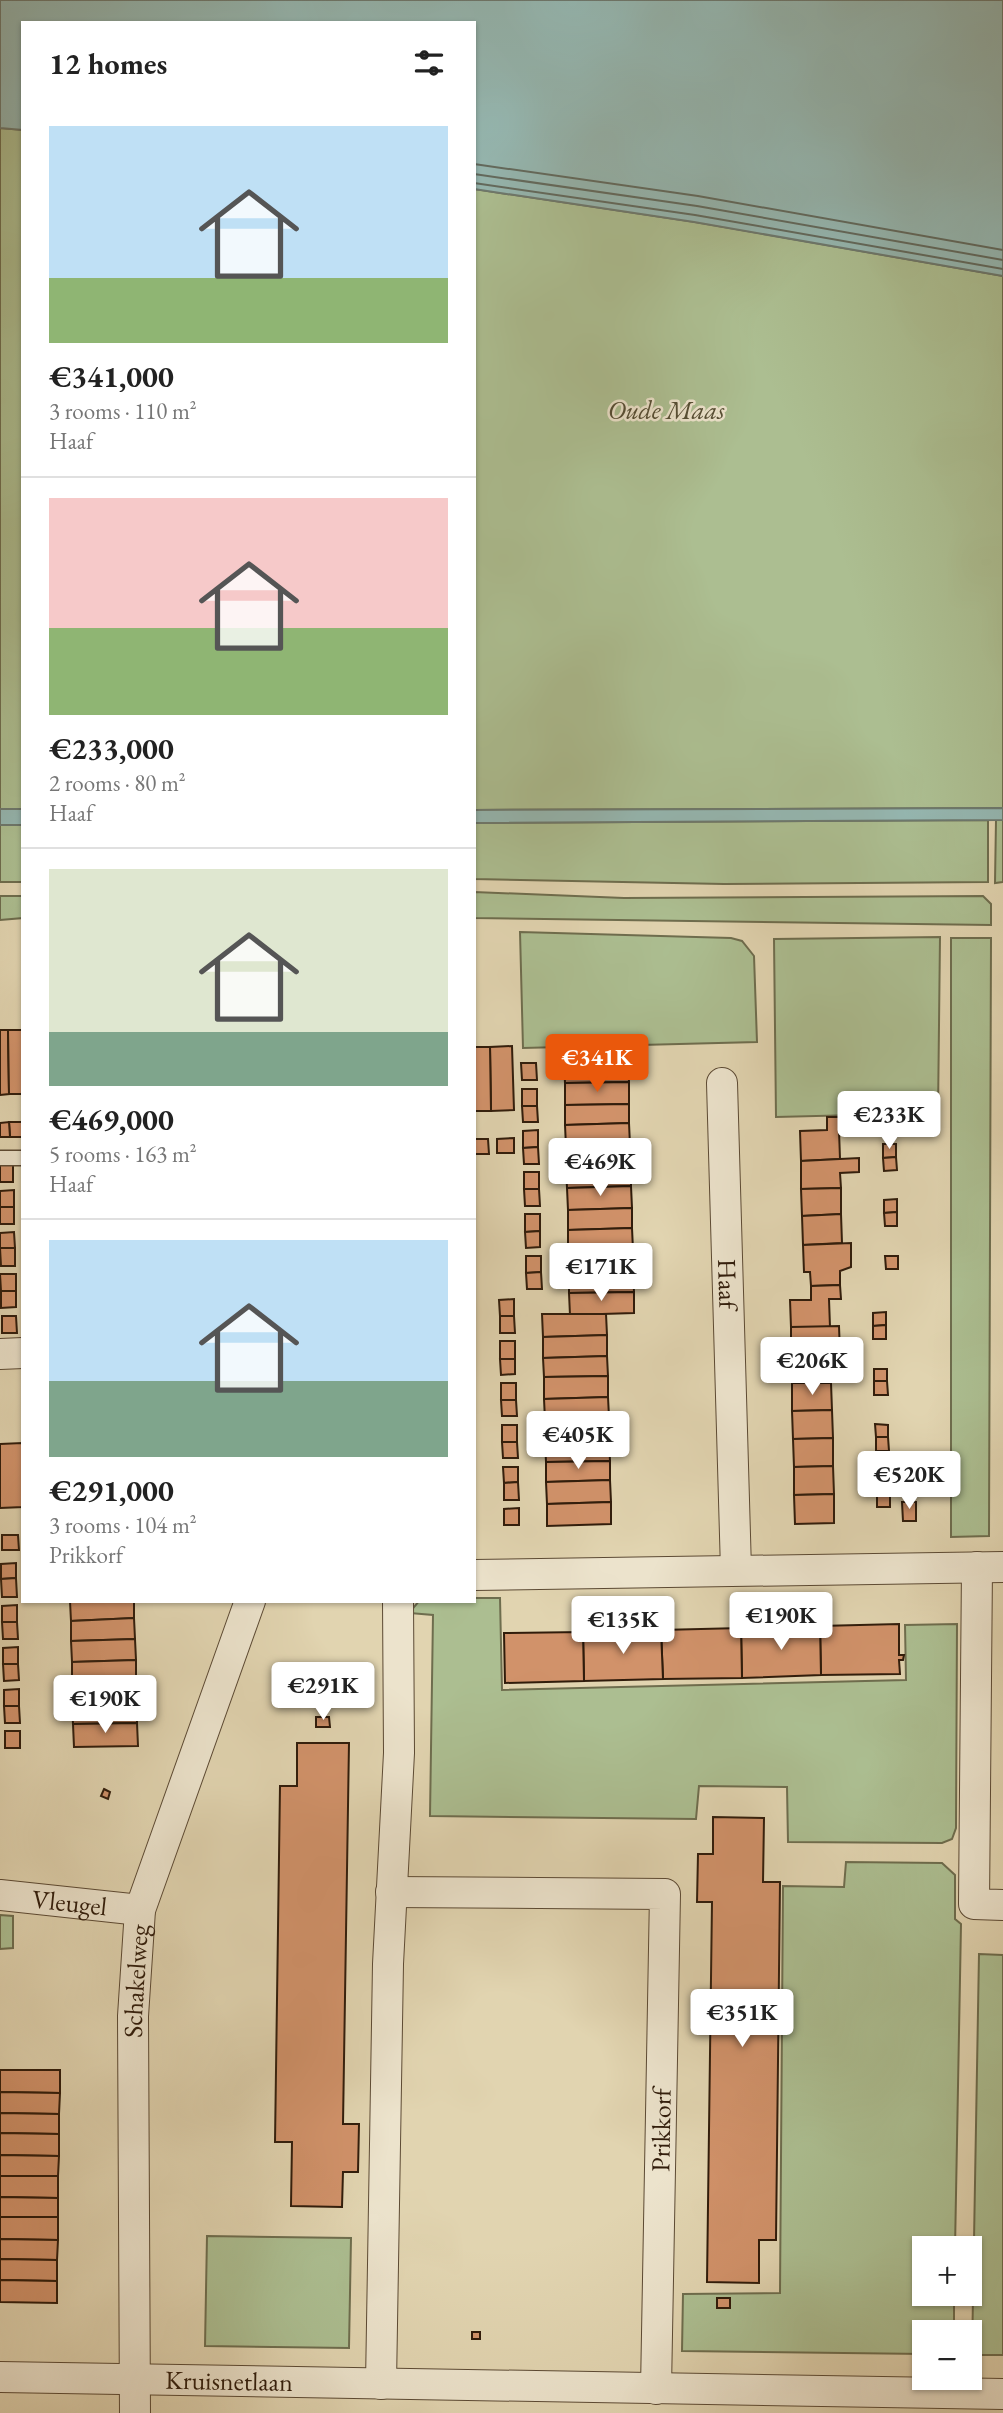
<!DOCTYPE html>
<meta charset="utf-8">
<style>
:root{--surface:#fff;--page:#f2f2f2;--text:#222;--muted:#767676;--line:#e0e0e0;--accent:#ea580c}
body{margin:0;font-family:"EB Garamond",serif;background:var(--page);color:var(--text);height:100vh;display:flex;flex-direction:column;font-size:26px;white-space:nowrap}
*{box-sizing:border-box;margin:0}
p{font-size:23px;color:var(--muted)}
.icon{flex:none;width:38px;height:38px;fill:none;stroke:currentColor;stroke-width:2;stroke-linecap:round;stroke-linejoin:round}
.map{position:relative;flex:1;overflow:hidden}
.side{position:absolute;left:21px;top:21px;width:455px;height:1582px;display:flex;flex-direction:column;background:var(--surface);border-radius:0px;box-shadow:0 2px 5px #0004}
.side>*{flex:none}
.buttons{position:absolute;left:912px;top:2236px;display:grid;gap:14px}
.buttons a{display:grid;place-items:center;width:70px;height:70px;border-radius:0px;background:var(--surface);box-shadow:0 2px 5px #0004;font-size:35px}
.price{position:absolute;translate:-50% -60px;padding:0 16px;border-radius:7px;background:#fff;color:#222;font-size:23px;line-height:46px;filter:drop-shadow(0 2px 4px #0008)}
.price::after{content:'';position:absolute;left:50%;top:42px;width:21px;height:16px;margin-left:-10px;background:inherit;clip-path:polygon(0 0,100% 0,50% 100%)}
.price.on{background:var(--accent);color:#fff}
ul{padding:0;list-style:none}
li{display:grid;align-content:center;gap:14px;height:371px;padding:0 28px}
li+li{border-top:2px solid var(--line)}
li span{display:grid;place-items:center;height:217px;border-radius:0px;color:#555}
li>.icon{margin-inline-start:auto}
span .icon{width:126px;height:126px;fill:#fffc;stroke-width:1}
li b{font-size:30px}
h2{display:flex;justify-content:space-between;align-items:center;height:84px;padding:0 28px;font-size:30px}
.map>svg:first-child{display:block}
</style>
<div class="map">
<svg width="1003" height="2413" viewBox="0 0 1003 2413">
<rect width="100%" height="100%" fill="#e1d4b0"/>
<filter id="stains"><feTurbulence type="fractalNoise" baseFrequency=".00286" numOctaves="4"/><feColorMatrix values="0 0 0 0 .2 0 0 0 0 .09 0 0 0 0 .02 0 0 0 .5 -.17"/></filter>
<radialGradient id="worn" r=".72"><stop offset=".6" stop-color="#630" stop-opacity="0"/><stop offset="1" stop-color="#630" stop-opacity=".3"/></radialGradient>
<g fill="#acbe91" stroke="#6e6d4e" stroke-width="2">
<polygon points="0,128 23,130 23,809 0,809"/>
<polygon points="474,189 695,222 1003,276 1003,808 474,810"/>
<polygon points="988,820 988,882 724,884 474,879 474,823"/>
<polygon points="996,820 1003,820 1003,882 995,883"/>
<rect x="0" y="825" width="23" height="57"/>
<polygon points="474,892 624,898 983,896 991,904 991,925 474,918"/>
<polygon points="0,896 23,896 23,918 0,920"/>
<polygon points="520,932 731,938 742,941 754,956 757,1042 523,1048"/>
<polygon points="940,937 938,1113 776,1117 774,939"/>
<polygon points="951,938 991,938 989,1536 951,1537"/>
<polygon points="474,1598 500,1598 502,1690 906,1680 905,1625 957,1624 956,1828 952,1839 942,1843 788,1842 787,1787 699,1786 696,1819 430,1816 433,1615 409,1613 419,1601 474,1601"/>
<polygon points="846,1862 942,1863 955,1875 955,1919 961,1924 955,2249 924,2249 924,2294 954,2294 954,2333 924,2333 924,2354 682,2351 683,2294 780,2293 783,1886 844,1887"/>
<polygon points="0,1915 13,1916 13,1948 0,1949"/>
<polygon points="979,1954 1003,1955 1003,2355 972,2355"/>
<polygon points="207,2236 351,2238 349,2348 205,2346"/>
</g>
<g fill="#95b7b1" stroke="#6d796f" stroke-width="2">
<polygon points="0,0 1003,0 1003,276 694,222 474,189 474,23 23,23 23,130 0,128"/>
<polygon points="1003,808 1003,820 474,823 474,810"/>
<rect x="0" y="809" width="23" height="16"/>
</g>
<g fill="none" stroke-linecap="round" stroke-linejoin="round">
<g stroke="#626a5e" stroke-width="2">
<polyline points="474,164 698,196 1003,250"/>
<polyline points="474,174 697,206 1003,260"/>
<polyline points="474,183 695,215 1003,269"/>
</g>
</g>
<g fill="#d1926a" stroke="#301c0b" stroke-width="2">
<polygon points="0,1030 8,1030 9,1094 0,1095"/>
<polygon points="8,1030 23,1030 23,1094 9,1094"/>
<polygon points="512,1046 514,1110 491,1111 490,1047"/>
<polygon points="474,1047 490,1047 491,1111 474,1111"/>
<polygon points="628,1060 629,1082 565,1083 564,1061"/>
<polygon points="521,1063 536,1063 537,1080 522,1080"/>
<polygon points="629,1082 629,1104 565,1105 565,1083"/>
<rect x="522" y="1089" width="15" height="17"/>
<polygon points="629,1104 629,1123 565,1125 565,1105"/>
<polygon points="522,1106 537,1106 538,1122 523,1122"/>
<polygon points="827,1117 850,1117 851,1130 839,1130 840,1159 801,1161 800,1131 827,1130"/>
<polygon points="9,1122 23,1122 23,1137 10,1137"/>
<polygon points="9,1122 10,1137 0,1137 0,1123"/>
<polygon points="629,1123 630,1145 566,1147 565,1125"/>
<polygon points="538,1130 538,1147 523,1148 523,1131"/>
<polygon points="514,1138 514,1153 497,1153 497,1139"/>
<polygon points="474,1139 488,1139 489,1154 474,1154"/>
<polygon points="883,1144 896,1144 896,1157 883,1158"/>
<polygon points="630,1145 631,1166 566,1167 566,1147"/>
<polygon points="538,1147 539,1164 524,1164 523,1148"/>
<polygon points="896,1157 897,1170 884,1171 883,1158"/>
<polygon points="859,1158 859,1172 840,1173 841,1188 801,1189 801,1161"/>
<rect x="0" y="1165" width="13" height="17"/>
<polygon points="631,1166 631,1186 567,1188 566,1167"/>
<rect x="524" y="1172" width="15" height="17"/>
<polygon points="631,1186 632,1208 568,1210 567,1188"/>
<polygon points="841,1188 841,1214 802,1216 801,1189"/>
<polygon points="524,1189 539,1189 540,1206 525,1206"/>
<polygon points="14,1190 14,1207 0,1207 0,1191"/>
<polygon points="897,1199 897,1212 884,1213 884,1200"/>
<rect x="0" y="1207" width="14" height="17"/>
<polygon points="632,1208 632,1228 568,1230 568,1210"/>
<polygon points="897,1212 897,1226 885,1226 884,1213"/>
<polygon points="525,1214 540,1214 540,1231 525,1232"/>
<polygon points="841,1214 842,1243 803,1245 802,1216"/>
<polygon points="632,1228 633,1250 568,1251 568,1230"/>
<polygon points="540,1231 540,1247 526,1248 525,1232"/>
<polygon points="14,1232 15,1248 0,1248 0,1233"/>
<polygon points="851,1243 851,1267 840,1271 840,1285 811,1286 810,1272 804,1272 803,1245"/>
<polygon points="0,1248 15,1248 15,1266 1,1266"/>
<polygon points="633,1250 633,1270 569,1272 568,1251"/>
<polygon points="526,1256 541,1256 541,1272 526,1273"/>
<polygon points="885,1256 898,1256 898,1269 886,1269"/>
<polygon points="633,1270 634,1292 569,1293 569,1272"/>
<polygon points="541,1272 542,1289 527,1289 526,1273"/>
<polygon points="0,1274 16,1274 16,1291 1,1291"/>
<polygon points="840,1285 841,1299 829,1299 830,1327 791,1327 790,1300 811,1300 811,1286"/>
<polygon points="1,1291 16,1291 16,1307 1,1308"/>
<polygon points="634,1292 634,1313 570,1315 569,1293"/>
<polygon points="514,1299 514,1316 500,1316 499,1300"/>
<polygon points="886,1312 886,1325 873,1326 873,1313"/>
<polygon points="542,1314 606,1314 607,1335 543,1337"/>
<polygon points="2,1316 16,1316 17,1333 2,1333"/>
<polygon points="500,1316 514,1316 515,1333 500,1333"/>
<polygon points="886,1325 886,1339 873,1339 873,1326"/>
<polygon points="839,1326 840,1353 791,1355 791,1327"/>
<polygon points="607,1335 607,1356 543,1358 543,1337"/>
<rect x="500" y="1341" width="15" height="18"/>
<polygon points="831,1354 831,1383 792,1383 791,1355"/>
<polygon points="607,1356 608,1376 544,1377 543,1358"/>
<polygon points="500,1359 515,1359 515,1374 501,1375"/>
<rect x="874" y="1369" width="13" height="12"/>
<polygon points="608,1376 608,1397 544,1399 544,1377"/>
<polygon points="874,1381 887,1381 888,1395 874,1395"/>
<rect x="501" y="1383" width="15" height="17"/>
<polygon points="792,1383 831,1383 832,1410 792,1411"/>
<polygon points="608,1397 609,1417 545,1420 544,1399"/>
<polygon points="501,1400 516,1400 517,1416 502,1416"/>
<polygon points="832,1410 833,1438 793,1439 792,1411"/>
<polygon points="609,1417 609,1440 545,1441 545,1420"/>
<polygon points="875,1424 888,1425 888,1437 876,1437"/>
<rect x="502" y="1425" width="15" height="17"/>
<polygon points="876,1437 888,1437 889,1451 876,1451"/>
<polygon points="833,1438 833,1466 794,1467 793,1439"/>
<polygon points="609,1440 610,1461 546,1462 545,1441"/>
<polygon points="502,1442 517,1442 518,1458 503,1458"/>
<polygon points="22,1443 23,1507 0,1508 0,1444"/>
<polygon points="610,1461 610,1480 546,1482 546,1462"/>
<polygon points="833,1466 834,1494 794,1495 794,1467"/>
<polygon points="503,1467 518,1467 518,1482 504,1483"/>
<polygon points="610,1480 611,1502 547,1504 546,1482"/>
<polygon points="890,1480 890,1493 877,1493 877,1481"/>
<polygon points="518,1482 519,1500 504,1500 504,1483"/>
<rect x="877" y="1493" width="13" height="14"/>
<polygon points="834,1494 834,1523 795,1524 794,1495"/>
<polygon points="611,1502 611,1524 547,1526 547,1504"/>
<polygon points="902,1502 916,1502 916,1521 903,1521"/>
<polygon points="519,1508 519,1525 504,1525 504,1509"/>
<polygon points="2,1535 18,1535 19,1550 2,1550"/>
<polygon points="16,1563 16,1578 1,1579 1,1564"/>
<polygon points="16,1578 17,1597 2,1597 1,1579"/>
<polygon points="70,1601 134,1601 134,1618 71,1621"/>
<polygon points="17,1605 17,1622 2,1622 2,1606"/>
<polygon points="134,1618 135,1639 71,1641 71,1621"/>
<polygon points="2,1622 17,1622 18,1639 3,1639"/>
<polygon points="899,1624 899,1655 904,1655 903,1660 899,1660 900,1674 821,1675 820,1626"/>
<polygon points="820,1626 821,1675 742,1678 741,1628"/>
<polygon points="741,1628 742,1678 663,1679 661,1630"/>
<polygon points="661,1630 663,1679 584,1681 583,1632"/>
<polygon points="583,1632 584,1681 505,1683 504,1633"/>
<polygon points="135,1639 136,1660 72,1662 71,1641"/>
<polygon points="18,1647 18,1664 3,1664 3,1648"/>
<polygon points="136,1660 136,1681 72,1683 72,1662"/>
<polygon points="3,1664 18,1664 19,1680 4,1681"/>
<polygon points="136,1681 137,1703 72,1704 72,1683"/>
<polygon points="19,1689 19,1706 4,1706 4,1690"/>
<polygon points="137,1703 137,1723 73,1724 72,1704"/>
<polygon points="4,1706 19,1706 20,1723 5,1723"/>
<polygon points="316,1717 329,1717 330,1727 316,1727"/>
<polygon points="137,1723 138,1746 74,1747 73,1724"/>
<rect x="5" y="1731" width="15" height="17"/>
<polygon points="297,1743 349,1743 343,2124 359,2124 358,2172 343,2172 342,2207 291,2206 292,2142 275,2142 280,1786 297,1786"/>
<polygon points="104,1789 110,1792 108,1799 101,1796"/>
<polygon points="713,1817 764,1818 763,1882 780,1882 776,2240 759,2240 759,2283 707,2282 712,1902 697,1902 698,1854 713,1854"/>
<polygon points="0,2070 60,2070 60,2093 0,2092"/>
<polygon points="0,2092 60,2093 59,2114 0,2113"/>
<polygon points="0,2113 59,2114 59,2134 0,2133"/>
<polygon points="0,2133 59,2134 59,2156 0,2155"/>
<polygon points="0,2155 59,2156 58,2176 0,2176"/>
<polygon points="0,2176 58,2176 58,2198 0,2197"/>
<polygon points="0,2197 58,2198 58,2217 0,2217"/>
<polygon points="0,2217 58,2217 58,2240 0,2239"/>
<polygon points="0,2239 58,2240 57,2260 0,2259"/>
<polygon points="0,2259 57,2260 57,2281 0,2280"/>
<polygon points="0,2280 57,2281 57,2303 0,2302"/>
<rect x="717" y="2298" width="13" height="10"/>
<rect x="472" y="2332" width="8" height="7"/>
</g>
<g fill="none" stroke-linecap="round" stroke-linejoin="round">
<defs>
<polyline id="service" points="0,1158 23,1158"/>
<g id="minor">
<path id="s1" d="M722 1083 736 1570"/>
<polyline points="0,1354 23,1353"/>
<polyline points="977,1567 974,1904 1003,1905"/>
<polyline points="474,1575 1003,1567"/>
<polyline points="391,1892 665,1894 656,2389"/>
<path id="s2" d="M0 1895 140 1910"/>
<path id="s3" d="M0 2377 1003 2394"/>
<polyline points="381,2384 388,1964 399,1753 398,1601"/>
<path id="s4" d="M135 2413 133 2016 140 1910 250 1601"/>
</g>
</defs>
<use href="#service" stroke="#5c4a34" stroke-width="17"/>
<use href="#minor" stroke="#5c4a34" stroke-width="32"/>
<use href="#service" stroke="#ece3cc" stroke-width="14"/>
<use href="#minor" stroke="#ece3cc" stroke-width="30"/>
</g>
<g text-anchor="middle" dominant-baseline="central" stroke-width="5" stroke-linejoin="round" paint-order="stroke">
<g font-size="26" font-style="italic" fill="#554d33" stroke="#ece3cc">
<text x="666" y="410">Oude Maas</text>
</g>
<g font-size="26" fill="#301c0b" stroke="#ece3cc">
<text stroke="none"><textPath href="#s1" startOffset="201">Haaf</textPath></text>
<text stroke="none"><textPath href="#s2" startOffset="70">Vleugel</textPath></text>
<text stroke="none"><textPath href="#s4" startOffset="432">Schakelweg</textPath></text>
<text transform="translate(661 2130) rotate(-89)">Prikkorf</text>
<text stroke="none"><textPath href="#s3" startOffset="229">Kruisnetlaan</textPath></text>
</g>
</g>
<rect width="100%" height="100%" filter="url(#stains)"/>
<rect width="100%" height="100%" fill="url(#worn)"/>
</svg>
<div class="buttons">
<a>+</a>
<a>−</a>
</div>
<b class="price on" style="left:597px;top:1094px">€341K</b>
<b class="price" style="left:889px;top:1151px">€233K</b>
<b class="price" style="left:600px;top:1198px">€469K</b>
<b class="price" style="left:601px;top:1303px">€171K</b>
<b class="price" style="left:812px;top:1397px">€206K</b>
<b class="price" style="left:578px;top:1471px">€405K</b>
<b class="price" style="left:909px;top:1511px">€520K</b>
<b class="price" style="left:781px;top:1652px">€190K</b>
<b class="price" style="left:623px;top:1656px">€135K</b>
<b class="price" style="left:323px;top:1722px">€291K</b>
<b class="price" style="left:105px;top:1735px">€190K</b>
<b class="price" style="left:742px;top:2049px">€351K</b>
<section class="side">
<h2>12 homes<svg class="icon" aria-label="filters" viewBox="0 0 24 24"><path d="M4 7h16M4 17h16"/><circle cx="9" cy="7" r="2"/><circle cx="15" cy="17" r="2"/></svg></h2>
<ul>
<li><span style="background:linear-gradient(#bfe0f5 70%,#8fb573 0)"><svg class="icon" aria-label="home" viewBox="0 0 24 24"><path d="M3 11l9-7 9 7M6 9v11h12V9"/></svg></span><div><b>€341,000</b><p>3 rooms · 110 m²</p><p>Haaf</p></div></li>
<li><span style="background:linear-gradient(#f6c9c9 60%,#8fb573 0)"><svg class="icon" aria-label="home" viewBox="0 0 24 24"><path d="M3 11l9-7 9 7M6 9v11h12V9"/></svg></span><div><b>€233,000</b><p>2 rooms · 80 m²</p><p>Haaf</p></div></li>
<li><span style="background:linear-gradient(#dfe7d0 75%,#7fa58c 0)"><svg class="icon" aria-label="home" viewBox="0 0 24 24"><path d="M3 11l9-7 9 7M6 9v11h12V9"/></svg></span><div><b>€469,000</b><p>5 rooms · 163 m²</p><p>Haaf</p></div></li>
<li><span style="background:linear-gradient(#bfe0f5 65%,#7fa58c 0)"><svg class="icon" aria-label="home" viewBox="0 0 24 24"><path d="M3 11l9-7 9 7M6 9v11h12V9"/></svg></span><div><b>€291,000</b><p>3 rooms · 104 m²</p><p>Prikkorf</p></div></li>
</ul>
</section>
</div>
